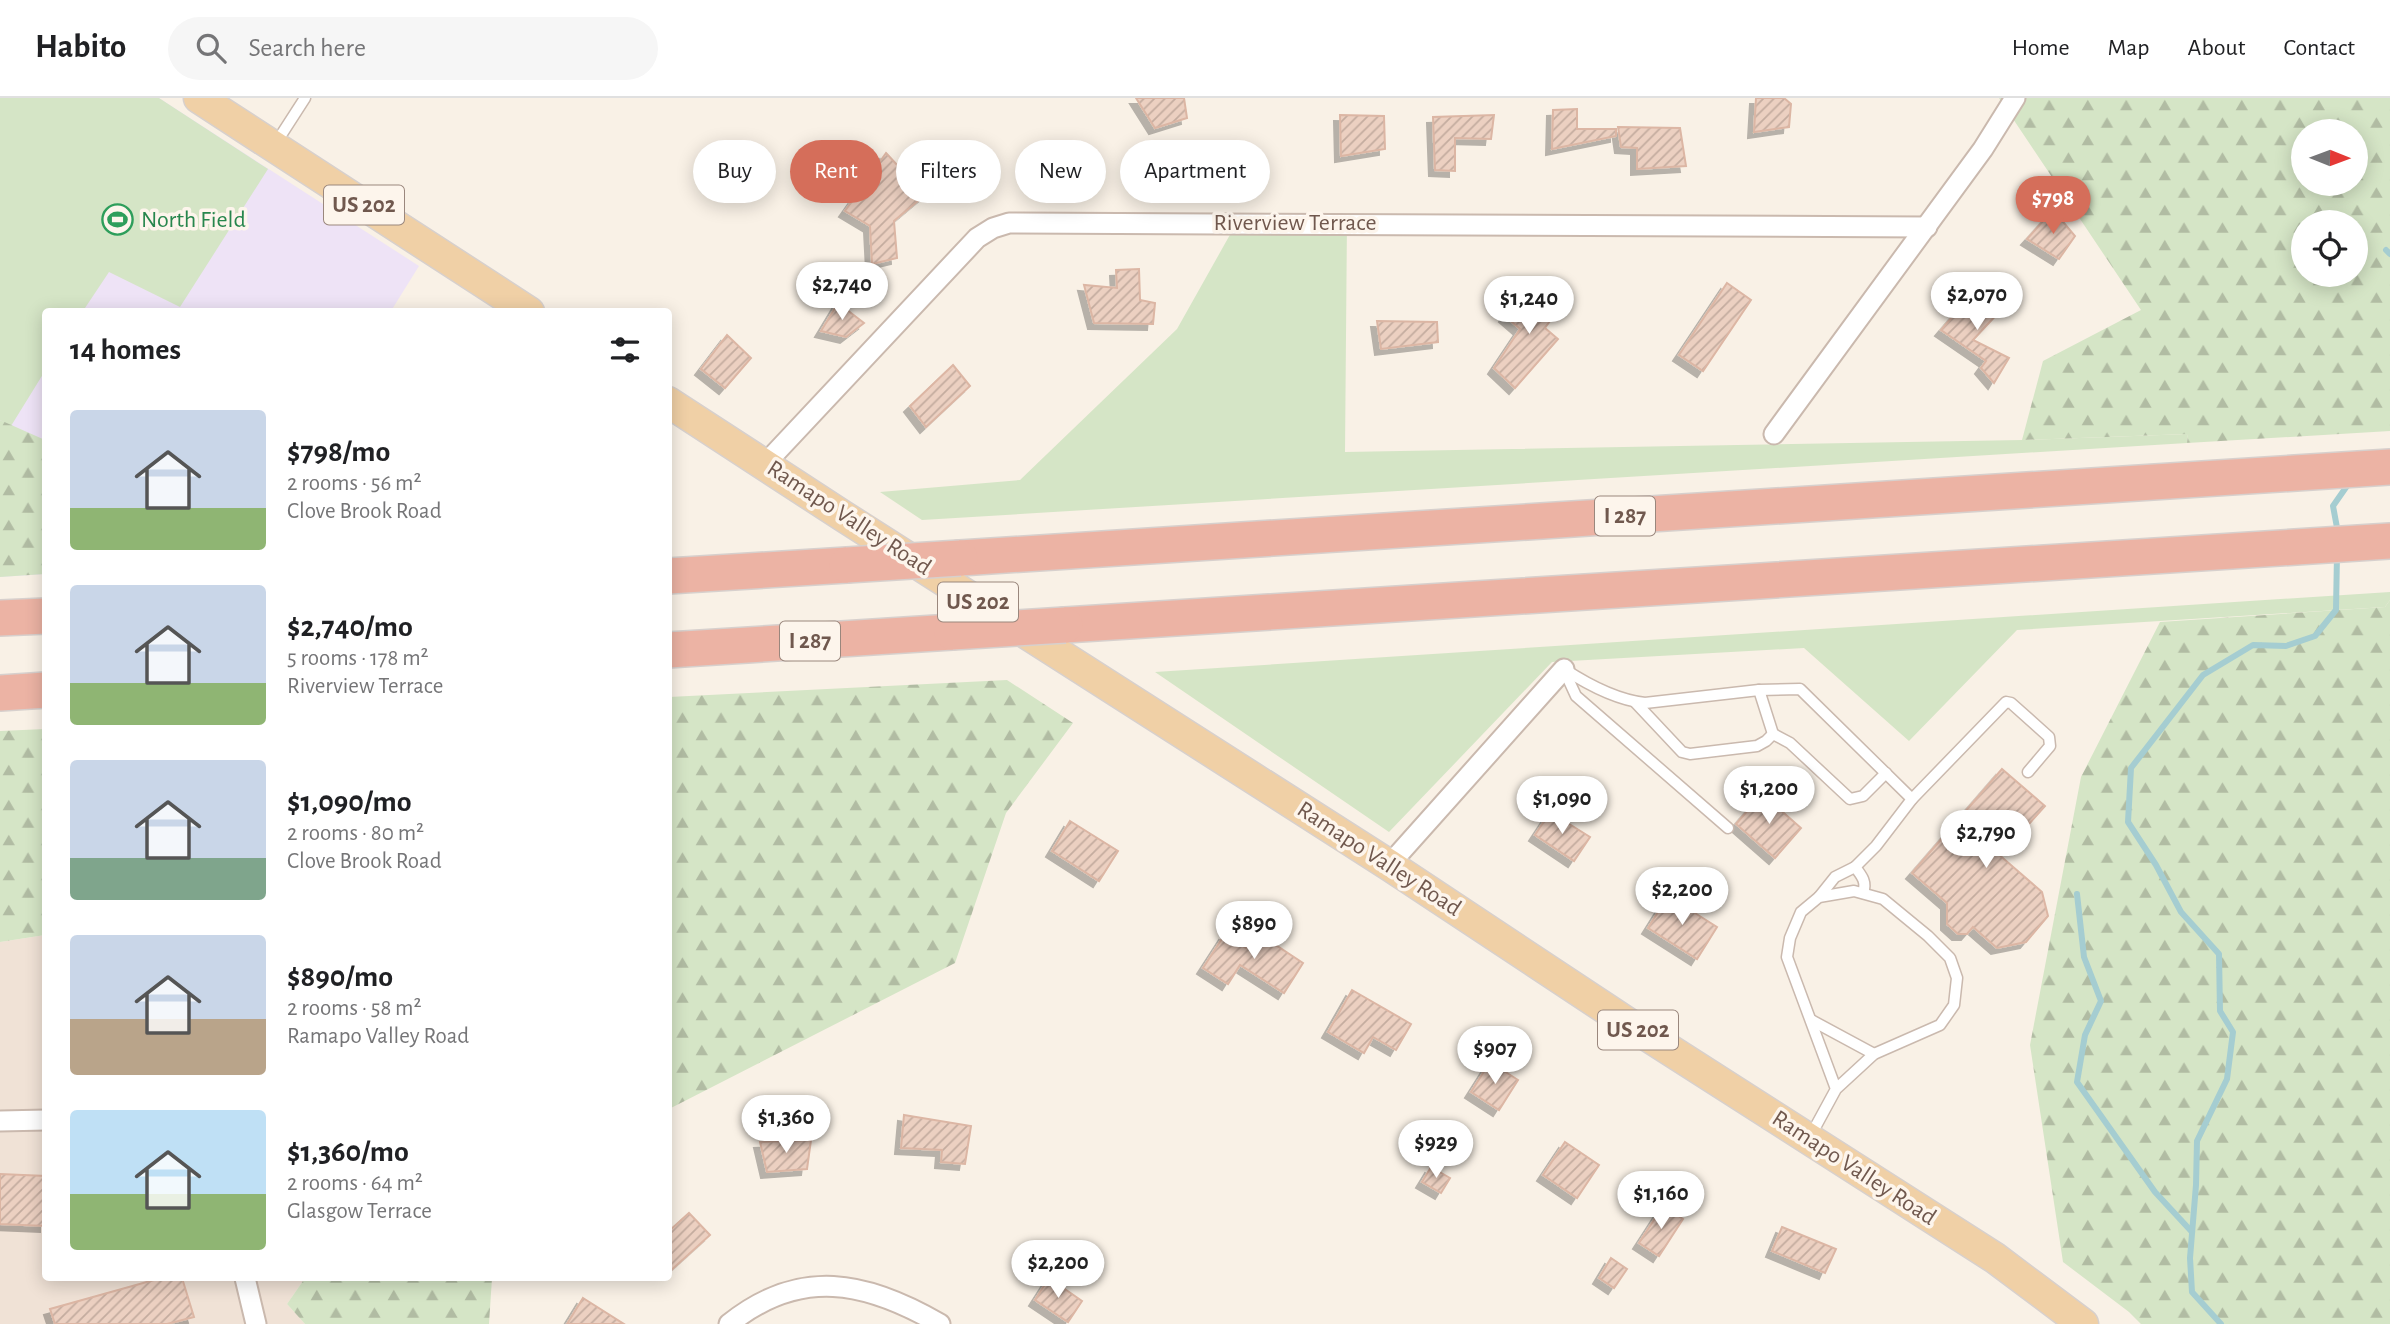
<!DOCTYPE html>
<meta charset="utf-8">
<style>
:root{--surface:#fff;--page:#f6f6f6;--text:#202124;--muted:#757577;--line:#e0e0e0;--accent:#d56e5a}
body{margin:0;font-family:"Alegreya Sans",sans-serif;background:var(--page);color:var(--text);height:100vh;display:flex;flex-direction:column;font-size:26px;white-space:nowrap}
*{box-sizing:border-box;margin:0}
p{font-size:23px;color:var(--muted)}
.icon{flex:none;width:38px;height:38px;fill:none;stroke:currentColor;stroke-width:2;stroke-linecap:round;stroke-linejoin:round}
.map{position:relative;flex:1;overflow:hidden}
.details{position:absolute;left:42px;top:210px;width:630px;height:973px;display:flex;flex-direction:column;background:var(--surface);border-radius:7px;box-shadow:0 4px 18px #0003}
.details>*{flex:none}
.banner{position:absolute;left:693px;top:42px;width:665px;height:63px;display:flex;gap:14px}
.needle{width:46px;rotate:91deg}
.tools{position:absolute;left:2291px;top:21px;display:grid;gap:14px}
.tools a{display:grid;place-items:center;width:77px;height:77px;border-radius:50%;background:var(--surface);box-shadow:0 4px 18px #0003;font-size:35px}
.price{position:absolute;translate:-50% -60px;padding:0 16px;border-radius:24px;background:#fff;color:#222;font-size:23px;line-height:46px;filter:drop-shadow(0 2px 4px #0008)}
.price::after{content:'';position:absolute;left:50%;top:42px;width:21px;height:16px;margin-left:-10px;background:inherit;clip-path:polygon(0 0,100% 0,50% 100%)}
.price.on{background:var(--accent);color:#fff}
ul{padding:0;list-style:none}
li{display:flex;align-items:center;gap:21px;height:175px;padding:0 28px}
li span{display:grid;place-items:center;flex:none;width:196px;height:140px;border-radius:7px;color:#555}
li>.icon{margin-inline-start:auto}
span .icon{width:84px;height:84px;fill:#fffc;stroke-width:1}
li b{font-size:30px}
h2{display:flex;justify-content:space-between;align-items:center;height:84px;padding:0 28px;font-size:30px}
.chip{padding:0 24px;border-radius:32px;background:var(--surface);box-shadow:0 4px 18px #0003;font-size:24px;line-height:63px}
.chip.on{background:var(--accent);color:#fff}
header{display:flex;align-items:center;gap:42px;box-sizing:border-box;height:98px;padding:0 35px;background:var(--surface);border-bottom:2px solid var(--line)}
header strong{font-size:33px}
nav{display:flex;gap:38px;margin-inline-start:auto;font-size:24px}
.search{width:490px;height:63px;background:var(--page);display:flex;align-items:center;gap:18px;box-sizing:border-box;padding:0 24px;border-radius:38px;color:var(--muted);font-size:26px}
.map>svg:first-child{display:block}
</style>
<header>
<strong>Habito</strong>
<div class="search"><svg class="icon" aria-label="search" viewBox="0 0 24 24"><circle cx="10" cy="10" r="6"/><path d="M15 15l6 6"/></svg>Search here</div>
<nav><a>Home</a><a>Map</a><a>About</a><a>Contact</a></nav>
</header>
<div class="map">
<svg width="2390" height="1226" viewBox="0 0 2390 1226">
<defs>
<pattern id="forest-firs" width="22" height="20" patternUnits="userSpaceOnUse" patternTransform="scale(1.75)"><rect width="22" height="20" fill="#d5e5c6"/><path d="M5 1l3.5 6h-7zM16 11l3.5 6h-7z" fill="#b1bca3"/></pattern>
<pattern id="building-hatch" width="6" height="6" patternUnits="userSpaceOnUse" patternTransform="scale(1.75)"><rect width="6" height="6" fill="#ecd0c1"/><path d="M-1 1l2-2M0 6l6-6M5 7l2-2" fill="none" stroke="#c4ac9f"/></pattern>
<filter id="shadow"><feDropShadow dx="-6" dy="6" stdDeviation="0" flood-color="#0004"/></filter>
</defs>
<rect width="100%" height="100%" fill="#f9f1e6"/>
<polygon fill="#f0e2d6" points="45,837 46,1180 305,1180 287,1206 305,1226 0,1226 0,844"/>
<polygon fill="#eee3f6" points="0,0 159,0 419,168 391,213 46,214 45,476 0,479"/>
<g fill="#d5e5c6">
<polygon points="0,0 159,0 268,71 180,209 109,174 83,213 46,214 45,273 11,328 0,322"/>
<polygon points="1347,122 1345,354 2022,342 2188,336 2187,345 922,422 880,394 1020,382 1177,231 1236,126"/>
<polygon points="2390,494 2390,502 2385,509 2017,532 1909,643 1804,550 1552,564 1389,734 1155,574"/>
</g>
<g fill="url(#forest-firs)" fill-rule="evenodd">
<path d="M1999 0H2390V333L2187 345 2188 336 2022 342 2043 263 2141 212ZM2303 33H2356V86H2303ZM2303 124H2356V177H2303Z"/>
<polygon points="0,322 45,342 45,476 0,479"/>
<polygon points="2390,502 2390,1226 2141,1226 2129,1214 2063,1164 2030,947 2081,679 2160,524 2385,509"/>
<polygon points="1007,582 1073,625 1006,715 955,865 669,1011 669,599"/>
<polygon points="45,631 45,837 0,844 0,633"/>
<polygon points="305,1180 492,1180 489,1226 305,1226 287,1206"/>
</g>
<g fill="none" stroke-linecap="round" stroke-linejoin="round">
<g stroke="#a5cdd1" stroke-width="6">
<polyline points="2386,152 2390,156"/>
<polyline points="2338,435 2333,408 2349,385"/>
<polyline points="2077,796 2084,859 2101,903 2085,937 2077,984 2155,1094 2192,1134"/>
<polyline points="2221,1226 2192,1194 2190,1160 2196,1087 2197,1043 2227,981 2233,934 2220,913 2219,856 2181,814 2156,767 2128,724 2131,670 2203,577 2253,547 2286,548 2315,538 2336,512 2337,456"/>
</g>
</g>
<g fill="url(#building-hatch)" stroke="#dcb6a4" stroke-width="2" filter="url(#shadow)">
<polygon points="1136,0 1184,0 1187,20 1155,30"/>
<polygon points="1756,0 1784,0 1791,6 1789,29 1754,34"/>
<polygon points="1577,11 1577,31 1616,31 1616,38 1552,51 1553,12"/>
<polygon points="1340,17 1384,18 1385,51 1341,58"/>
<polygon points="1494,17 1491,41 1455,40 1455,73 1435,72 1433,19"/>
<polygon points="1618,29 1680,30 1686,68 1637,71 1637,50 1621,49"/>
<polygon points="886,55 925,97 894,123 897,160 872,166 870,128 845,113"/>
<polygon points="2053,112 2075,138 2059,161 2027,141"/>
<polygon points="1139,171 1140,202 1155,205 1153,226 1094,225 1084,187 1117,190 1116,172"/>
<polygon points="1727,185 1751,202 1703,273 1679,257"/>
<polygon points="1548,187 1565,202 1545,230 1558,241 1515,290 1494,270 1520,231 1505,218 1514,202 1526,214"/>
<polygon points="1976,191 2000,213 1973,242 2009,260 1994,285 1981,270 1986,263 1941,232"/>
<polygon points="838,205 864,225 846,239 821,233"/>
<polygon points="1377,223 1437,224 1438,244 1381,251"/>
<polygon points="727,237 751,260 725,290 701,271"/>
<polygon points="953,267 970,288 926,329 910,308"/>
<polygon points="2002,671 2045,708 2028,727 2022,722 2016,730 2002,718 1982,742 2042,794 2048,818 2026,844 1997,850 1973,829 1967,836 1958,836 1947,826 1947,805 1912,775"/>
<polygon points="1762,696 1801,730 1775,760 1736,726"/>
<polygon points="1550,714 1590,739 1574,763 1535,737"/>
<polygon points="1070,723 1118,753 1099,783 1052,753"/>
<polygon points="1668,798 1717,829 1697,861 1648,830"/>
<polygon points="1256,834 1303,865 1284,895 1240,867 1228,886 1203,870 1225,836 1246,850"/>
<polygon points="1352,892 1411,926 1396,952 1373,939 1364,955 1328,934"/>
<polygon points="1490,964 1518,982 1499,1012 1471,994"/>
<polygon points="904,1017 971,1028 965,1066 941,1064 942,1052 901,1050"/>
<polygon points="811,1042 807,1071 767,1074 760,1044"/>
<polygon points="1565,1044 1599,1067 1577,1100 1543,1077"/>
<polygon points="1431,1069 1450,1080 1441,1095 1422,1084"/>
<polygon points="0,1076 46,1078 46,1128 0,1126"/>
<polygon points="1663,1108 1683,1121 1659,1158 1639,1145"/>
<polygon points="689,1115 710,1137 668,1175 668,1134"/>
<polygon points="1782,1129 1836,1151 1825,1175 1772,1153"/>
<polygon points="1611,1160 1627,1171 1614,1190 1599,1180"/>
<polygon points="161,1180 182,1180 194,1219 167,1226 55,1226 50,1211"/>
<polygon points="1049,1180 1082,1203 1068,1224 1035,1202"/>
<polygon points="583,1200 624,1226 567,1226"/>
</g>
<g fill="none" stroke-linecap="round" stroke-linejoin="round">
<defs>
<g id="lane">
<polyline points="276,45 305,0"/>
<path d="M1564 571C1587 586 1617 602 1645 605L1759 592 1800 591 1912 701 2006 604 2011 605 2049 639 2050 648 2028 674"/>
<polyline points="1564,572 1576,598 1728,730"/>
<polyline points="1759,592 1773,636"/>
<polyline points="1635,604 1682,654 1690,656 1757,648 1766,643 1773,636 1790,645 1850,701 1863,698 1886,675"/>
<path d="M1855 769C1862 778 1867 784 1863 795"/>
<polyline points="1819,799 1835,779 1855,769 1876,748 1912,701"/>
<polyline points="1811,922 1874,956"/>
<polyline points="1811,1037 1836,991 1874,956 1940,927 1954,907 1957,880 1950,860 1928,838 1883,801 1854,793 1819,799 1801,814 1790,840 1787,859 1836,991"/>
</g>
<g id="street">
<polyline points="1774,336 1983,51 2015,0"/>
<polyline points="765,366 977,140 993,130 1009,125 1927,129"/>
<polyline points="1389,767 1564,571"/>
<polyline points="0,1023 46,1022"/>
<polyline points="245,1180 256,1226"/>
<path d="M729 1226C800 1169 866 1183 940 1226"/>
</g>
<g id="primary">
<polyline points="199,0 529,214"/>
<polyline points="668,304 843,418 1389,767 1626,924 1995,1160 2083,1226"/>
</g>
<g id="highway">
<polyline points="960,460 2390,369"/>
<polyline points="668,478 847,467"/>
<polyline points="0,520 46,518"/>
<polyline points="1065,527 2390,443"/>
<polyline points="668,552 952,534"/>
<polyline points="0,595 46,592"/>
</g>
</defs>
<use href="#lane" stroke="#cab9ae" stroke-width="13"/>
<use href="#street" stroke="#cab9ae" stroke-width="23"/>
<use href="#primary" stroke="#d7d0cd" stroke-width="33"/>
<use href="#highway" stroke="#d7d0cd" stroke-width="38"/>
<use href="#lane" stroke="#fff" stroke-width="10"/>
<use href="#street" stroke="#fff" stroke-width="19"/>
<use href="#primary" stroke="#f0d0a6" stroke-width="30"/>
<use href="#highway" stroke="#ecb3a4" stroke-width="35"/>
<defs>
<g id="highway-bridge">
<polyline points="847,467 960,460"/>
<polyline points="952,534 1065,527"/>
</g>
</defs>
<use href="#highway-bridge" stroke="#d7d0cd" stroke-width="38" stroke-linecap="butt"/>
<use href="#highway-bridge" stroke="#ecb3a4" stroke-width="35"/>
</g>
<defs>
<symbol id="stadium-ring" viewBox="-11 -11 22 22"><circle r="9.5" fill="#fdf5ec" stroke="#2e9e5b" stroke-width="1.5"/><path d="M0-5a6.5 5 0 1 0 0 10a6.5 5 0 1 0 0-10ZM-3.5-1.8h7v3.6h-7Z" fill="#2e9e5b"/></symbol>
</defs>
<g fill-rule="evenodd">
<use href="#stadium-ring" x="100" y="104" width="35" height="35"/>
</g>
<g text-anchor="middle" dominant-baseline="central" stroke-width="7" stroke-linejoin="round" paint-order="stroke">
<g fill="#fdf5ec" stroke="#9a877d" stroke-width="2">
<rect x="324" y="87.5" width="80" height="39" rx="5"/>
<rect x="1595" y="398.5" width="60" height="39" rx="5"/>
<rect x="938" y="484.5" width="80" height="39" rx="5"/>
<rect x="780" y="523.5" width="60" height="39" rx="5"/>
<rect x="1598" y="912.5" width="80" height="39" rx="5"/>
</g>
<g font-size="23" font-weight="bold" fill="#70584e">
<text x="364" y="107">US 202</text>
<text x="1625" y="418">I 287</text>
<text x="978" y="504">US 202</text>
<text x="810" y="543">I 287</text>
<text x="1638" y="932">US 202</text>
</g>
<g font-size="24" fill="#27864d" stroke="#fdf5ec" text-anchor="start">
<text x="141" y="122">North Field</text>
</g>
<g font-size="24" fill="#70584e" stroke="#fdf5ec">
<text x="1295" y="125">Riverview Terrace</text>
<text transform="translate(849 420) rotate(33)">Ramapo Valley Road</text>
<text transform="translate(1379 761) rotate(33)">Ramapo Valley Road</text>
<text transform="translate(1854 1070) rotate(33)">Ramapo Valley Road</text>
</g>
</g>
</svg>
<div class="tools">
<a><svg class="needle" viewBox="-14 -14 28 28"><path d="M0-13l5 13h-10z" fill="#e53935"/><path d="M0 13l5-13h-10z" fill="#757577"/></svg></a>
<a><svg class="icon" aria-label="locate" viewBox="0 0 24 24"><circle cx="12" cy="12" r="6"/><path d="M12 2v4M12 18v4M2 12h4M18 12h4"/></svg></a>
</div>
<b class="price on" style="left:2053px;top:138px">$798</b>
<b class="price" style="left:842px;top:224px">$2,740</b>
<b class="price" style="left:1977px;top:234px">$2,070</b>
<b class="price" style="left:1529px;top:238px">$1,240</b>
<b class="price" style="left:1769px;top:728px">$1,200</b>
<b class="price" style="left:1562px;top:738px">$1,090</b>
<b class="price" style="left:1986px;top:772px">$2,790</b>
<b class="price" style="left:1682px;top:829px">$2,200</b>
<b class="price" style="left:1254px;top:863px">$890</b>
<b class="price" style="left:1495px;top:988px">$907</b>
<b class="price" style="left:786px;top:1057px">$1,360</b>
<b class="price" style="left:1436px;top:1082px">$929</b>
<b class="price" style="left:1661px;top:1133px">$1,160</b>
<b class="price" style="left:1058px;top:1202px">$2,200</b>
<div class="banner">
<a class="chip">Buy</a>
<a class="chip on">Rent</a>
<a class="chip">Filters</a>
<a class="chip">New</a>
<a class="chip">Apartment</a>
</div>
<section class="details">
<h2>14 homes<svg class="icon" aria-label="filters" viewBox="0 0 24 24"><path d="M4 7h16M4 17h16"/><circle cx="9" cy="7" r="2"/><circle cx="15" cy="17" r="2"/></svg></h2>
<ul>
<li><span style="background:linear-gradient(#c9d6e8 70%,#8fb573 0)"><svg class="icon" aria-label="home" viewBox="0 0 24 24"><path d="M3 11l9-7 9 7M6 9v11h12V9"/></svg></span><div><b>$798/mo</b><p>2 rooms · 56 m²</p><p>Clove Brook Road</p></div></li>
<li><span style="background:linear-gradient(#c9d6e8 70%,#8fb573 0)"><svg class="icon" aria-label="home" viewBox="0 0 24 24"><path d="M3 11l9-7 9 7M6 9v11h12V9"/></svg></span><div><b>$2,740/mo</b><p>5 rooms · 178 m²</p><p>Riverview Terrace</p></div></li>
<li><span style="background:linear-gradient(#c9d6e8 70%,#7fa58c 0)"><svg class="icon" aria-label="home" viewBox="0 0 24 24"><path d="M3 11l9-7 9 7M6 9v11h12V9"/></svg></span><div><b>$1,090/mo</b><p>2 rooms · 80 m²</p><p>Clove Brook Road</p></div></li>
<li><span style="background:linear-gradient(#c9d6e8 60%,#b9a48a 0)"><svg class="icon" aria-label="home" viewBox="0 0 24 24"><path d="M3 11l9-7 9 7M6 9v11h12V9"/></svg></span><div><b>$890/mo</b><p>2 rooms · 58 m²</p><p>Ramapo Valley Road</p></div></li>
<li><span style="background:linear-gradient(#bfe0f5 60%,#8fb573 0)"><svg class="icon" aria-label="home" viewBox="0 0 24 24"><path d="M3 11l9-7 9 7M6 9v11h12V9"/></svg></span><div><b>$1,360/mo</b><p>2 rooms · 64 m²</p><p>Glasgow Terrace</p></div></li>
</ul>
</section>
</div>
